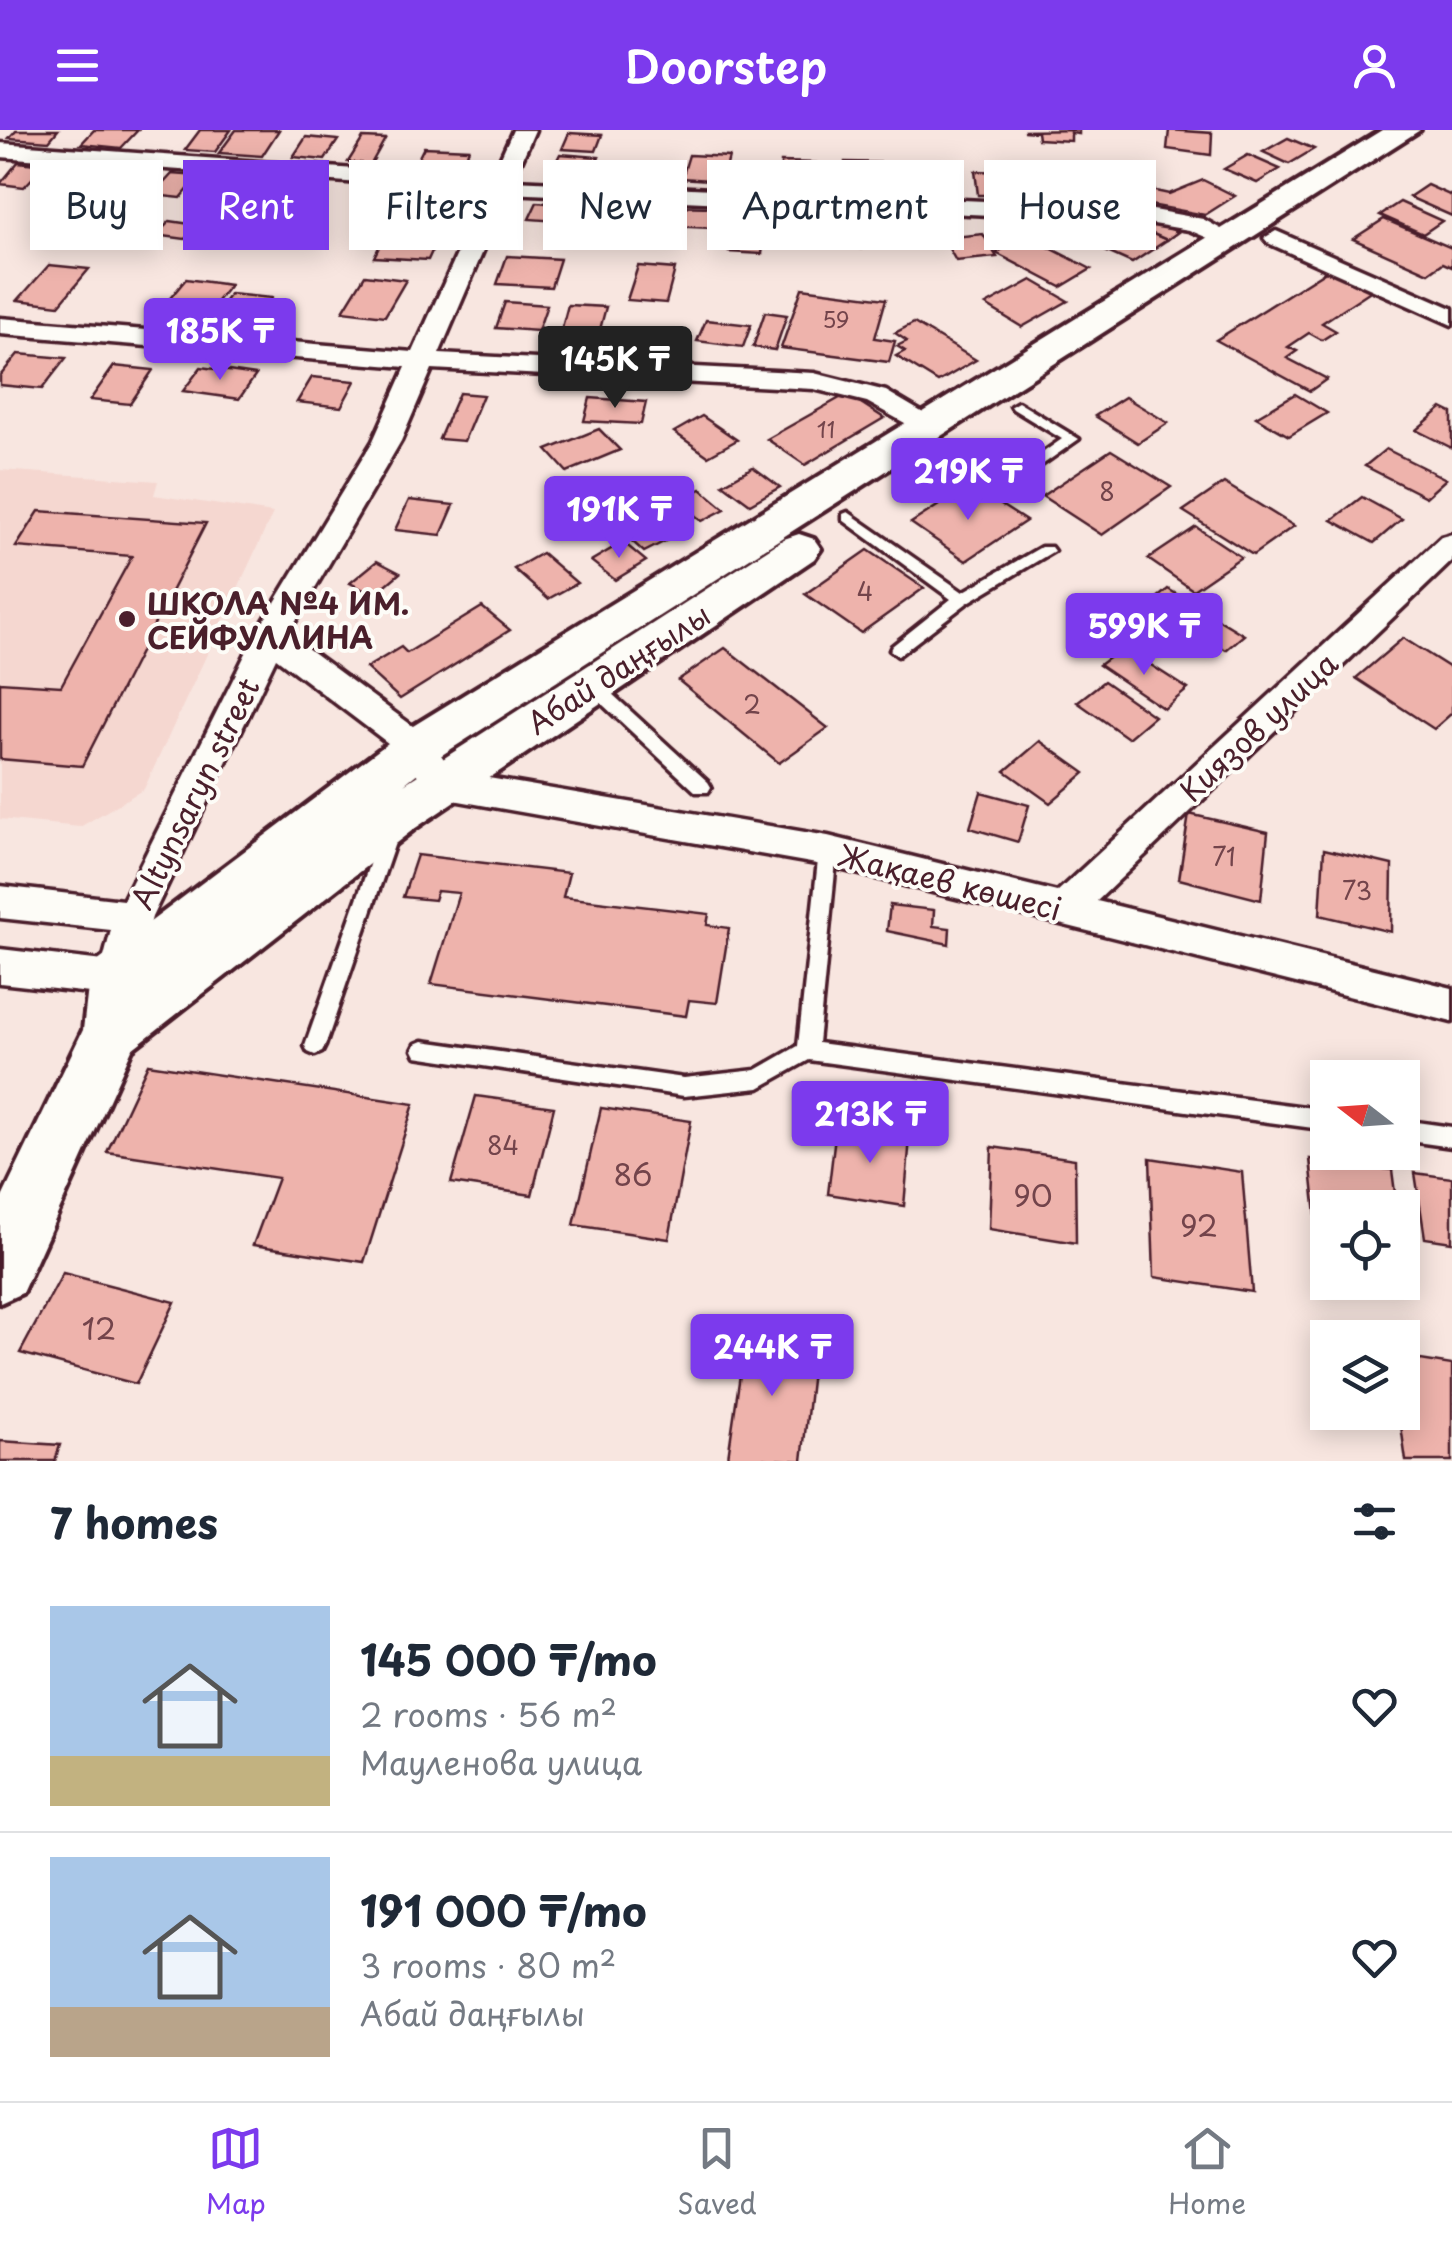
<!DOCTYPE html>
<meta charset="utf-8">
<style>
:root{--surface:#fff;--page:#f6f6f7;--text:#1f2937;--muted:#747a83;--line:#e0e1e3;--accent:#7c3aed}
body{margin:0;font-family:"Playpen Sans",sans-serif;background:var(--page);color:var(--text);height:100vh;display:flex;flex-direction:column;font-size:38px;white-space:nowrap}
*{box-sizing:border-box;margin:0}
p{font-size:32px;color:var(--muted)}
.icon{flex:none;width:55px;height:55px;fill:none;stroke:currentColor;stroke-width:2;stroke-linecap:round;stroke-linejoin:round}
.map{position:relative;height:1331px;overflow:hidden}
.details{display:flex;flex-direction:column;background:var(--surface);flex:1}
.details>*{flex:none}
.hud{position:absolute;left:30px;top:30px;width:1392px;height:90px;display:flex;gap:20px}
.needle{width:65px;rotate:287deg}
.tools{position:absolute;left:1310px;top:930px;display:grid;gap:20px}
.tools a{display:grid;place-items:center;width:110px;height:110px;border-radius:0px;background:var(--surface);box-shadow:0 5px 25px #0003;font-size:50px}
.price{position:absolute;translate:-50% -85px;padding:0 22px;border-radius:10px;background:var(--accent);color:#fff;font-size:32px;line-height:65px;filter:drop-shadow(0 2px 5px #0008)}
.price::after{content:'';position:absolute;left:50%;top:60px;width:30px;height:22px;margin-left:-15px;background:inherit;clip-path:polygon(0 0,100% 0,50% 100%)}
.price.selected{background:#222;color:#fff}
ul{padding:0;list-style:none}
li{display:flex;align-items:center;gap:30px;height:250px;padding:0 50px}
li+li{border-top:2px solid var(--line)}
li span{display:grid;place-items:center;flex:none;width:280px;height:200px;border-radius:0px;color:#555}
li>.icon{margin-inline-start:auto}
span .icon{width:120px;height:120px;fill:#fffc;stroke-width:1}
li b{font-size:42px}
h2{display:flex;justify-content:space-between;align-items:center;height:120px;padding:0 50px;font-size:42px}
.pill{padding:0 35px;border-radius:0px;background:var(--surface);box-shadow:0 5px 25px #0003;font-size:35px;line-height:90px}
.pill.selected{background:var(--accent);color:#fff}
header{display:flex;justify-content:space-between;align-items:center;height:130px;padding:0 50px;background:var(--accent);color:#fff;font-size:45px;font-weight:600}
.dock{display:flex;justify-content:space-around;align-items:center;height:140px;border-top:2px solid var(--line);background:var(--surface);font-size:28px;color:var(--muted)}
.dock a{display:grid;justify-items:center;gap:5px}
.dock .selected{color:var(--accent)}
.map>svg:first-child{display:block}
</style>
<header><svg class="icon" aria-label="menu" viewBox="0 0 24 24"><path d="M4 6h16M4 12h16M4 18h16"/></svg>Doorstep<svg class="icon" aria-label="person" viewBox="0 0 24 24"><circle cx="12" cy="8" r="4"/><path d="M4 21q1-7 8-7t8 7"/></svg></header>
<div class="map">
<svg width="1452" height="1331" viewBox="0 0 1452 1331">
<rect width="100%" height="100%" fill="#f8e6e0"/>
<filter id="ink" filterUnits="userSpaceOnUse"><feTurbulence type="fractalNoise" baseFrequency=".01" numOctaves="2"/><feDisplacementMap in="SourceGraphic" scale="20" xChannelSelector="R" yChannelSelector="G"/><feConvolveMatrix kernelMatrix="1 2 1 2 8 2 1 2 1" color-interpolation-filters="sRGB"/></filter>
<g filter="url(#ink)">
<polygon fill="#f5d7d0" points="0,340 158,351 154,365 273,383 144,659 80,697 0,689"/>
<g fill="#eeb3ac" stroke="#4a1f2b" stroke-width="2.5">
<polygon points="16,0 58,0 49,11 9,8"/>
<polygon points="94,0 138,0 121,18 81,14"/>
<polygon points="200,0 231,0 215,22 185,20"/>
<polygon points="236,0 279,0 262,26 219,23"/>
<polygon points="1079,0 1079,4 1071,3 1071,11 1038,9 1037,2 1023,1"/>
<polygon points="1169,0 1212,3 1211,25 1167,19"/>
<polygon points="569,3 602,5 596,21 562,19"/>
<polygon points="306,7 338,10 325,30 293,27"/>
<polygon points="363,8 385,9 371,34 348,32"/>
<polygon points="1288,8 1314,19 1289,34 1263,22"/>
<polygon points="424,17 469,19 460,39 414,37"/>
<polygon points="560,24 599,27 591,46 551,42"/>
<polygon points="689,25 729,27 723,51 682,48"/>
<polygon points="1248,25 1280,39 1257,53 1224,39"/>
<polygon points="18,32 45,35 24,57 0,54"/>
<polygon points="781,32 816,33 815,56 780,55"/>
<polygon points="845,32 897,33 898,61 845,59"/>
<polygon points="58,35 87,38 65,60 36,58"/>
<polygon points="902,39 945,40 947,62 903,61"/>
<polygon points="124,40 159,43 140,66 104,62"/>
<polygon points="975,41 1009,42 1013,65 978,65"/>
<polygon points="172,44 199,46 181,68 153,65"/>
<polygon points="1058,45 1094,46 1100,72 1063,71"/>
<polygon points="220,48 252,51 239,67 207,64"/>
<polygon points="1203,50 1235,66 1205,85 1139,73 1129,53 1145,53 1151,60 1169,64"/>
<polygon points="267,52 296,55 285,68 257,65"/>
<polygon points="1427,55 1452,66 1452,86 1409,67"/>
<polygon points="413,63 463,66 453,89 402,86"/>
<polygon points="599,70 633,73 626,92 591,89"/>
<polygon points="537,72 566,75 558,91 529,89"/>
<polygon points="1400,72 1442,91 1423,104 1380,85"/>
<polygon points="673,76 713,77 711,98 670,96"/>
<polygon points="818,82 867,85 861,119 812,115"/>
<polygon points="776,88 806,90 802,111 772,109"/>
<polygon points="1120,89 1167,110 1132,133 1094,116 1107,107 1098,103"/>
<polygon points="1384,89 1452,118 1452,137 1443,133 1429,143 1353,109"/>
<polygon points="170,91 197,95 185,109 156,105"/>
<polygon points="1155,92 1178,102 1167,110 1144,100"/>
<polygon points="733,100 765,102 762,124 729,122"/>
<polygon points="386,103 439,106 428,130 374,127"/>
<polygon points="983,104 997,127 956,131 943,108"/>
<polygon points="1027,106 1091,139 1061,157 996,123"/>
<polygon points="507,126 560,129 551,157 497,154"/>
<polygon points="49,135 89,139 59,175 18,170"/>
<polygon points="638,136 675,139 666,173 627,170"/>
<polygon points="1329,139 1372,160 1322,193 1336,201 1322,210 1309,203 1288,217 1297,221 1287,228 1327,249 1310,261 1216,210"/>
<polygon points="365,145 406,150 385,186 343,181"/>
<polygon points="186,149 230,155 201,191 156,185"/>
<polygon points="1032,150 1068,171 1022,197 986,175"/>
<polygon points="802,158 886,169 875,208 895,211 889,232 781,218"/>
<polygon points="230,164 272,168 259,188 216,184"/>
<polygon points="505,172 547,175 538,201 496,198"/>
<polygon points="568,175 606,177 598,207 560,205"/>
<polygon points="765,182 787,185 775,220 753,217"/>
<polygon points="706,190 751,195 743,217 697,211"/>
<polygon points="914,193 976,230 938,252 896,226 905,221 897,216 907,211 895,203"/>
<polygon points="18,224 66,228 42,259 0,255 0,246"/>
<polygon points="114,236 153,240 130,274 90,270"/>
<polygon points="201,237 256,245 239,269 183,261"/>
<polygon points="312,247 355,251 341,277 297,272"/>
<polygon points="459,263 483,265 464,311 439,309"/>
<polygon points="847,264 884,288 805,335 767,309"/>
<polygon points="1295,264 1327,283 1289,306 1256,287"/>
<polygon points="1125,267 1168,293 1138,313 1095,286"/>
<polygon points="590,268 646,272 641,294 584,291"/>
<polygon points="1442,278 1452,283 1452,318 1416,300"/>
<polygon points="702,286 737,310 708,326 674,302"/>
<polygon points="599,299 620,320 567,342 547,320"/>
<polygon points="1386,319 1446,349 1426,367 1365,336"/>
<polygon points="1111,320 1171,357 1102,405 1042,366"/>
<polygon points="753,337 780,357 750,374 723,354"/>
<polygon points="1224,353 1294,396 1253,425 1183,381"/>
<polygon points="970,355 1026,391 966,431 911,393"/>
<polygon points="701,359 725,379 702,391 677,371"/>
<polygon points="1362,367 1402,389 1374,413 1332,390"/>
<polygon points="409,370 454,375 441,405 395,400"/>
<polygon points="649,377 679,404 644,422 614,395"/>
<polygon points="39,381 206,393 82,636 0,629 0,552 61,556 132,426 16,417"/>
<polygon points="1196,397 1241,427 1193,460 1148,429"/>
<polygon points="623,412 646,431 615,450 591,431"/>
<polygon points="868,420 924,458 861,503 805,464"/>
<polygon points="542,423 577,453 548,469 514,439"/>
<polygon points="377,431 400,443 374,465 350,453"/>
<polygon points="1168,459 1244,505 1226,520 1151,473"/>
<polygon points="482,477 510,500 400,569 366,538 401,517 407,523"/>
<polygon points="1403,508 1452,539 1452,583 1434,599 1356,548"/>
<polygon points="1123,517 1188,559 1164,579 1099,535"/>
<polygon points="725,518 828,598 779,633 678,550"/>
<polygon points="1104,551 1154,586 1128,608 1077,572"/>
<polygon points="1040,611 1085,643 1050,673 1005,641"/>
<polygon points="981,662 1029,675 1018,712 970,698"/>
<polygon points="1189,684 1268,702 1261,770 1179,749"/>
<polygon points="1324,719 1392,735 1391,802 1320,785"/>
<polygon points="417,725 569,743 563,767 709,784 707,795 729,798 717,873 689,870 686,886 431,854 459,763 437,761 434,770 403,767"/>
<polygon points="890,775 934,780 933,796 950,798 949,814 887,801"/>
<polygon points="148,934 414,974 364,1132 253,1115 278,1048 107,1022"/>
<polygon points="476,966 554,977 532,1065 451,1053"/>
<polygon points="601,978 691,991 669,1109 574,1095"/>
<polygon points="836,997 910,1008 904,1076 828,1064"/>
<polygon points="992,1017 1075,1029 1076,1113 989,1099"/>
<polygon points="1150,1028 1242,1042 1252,1162 1154,1147"/>
<polygon points="1310,1029 1392,1040 1397,1078 1328,1078 1328,1105 1318,1104"/>
<polygon points="1415,1043 1452,1048 1452,1112 1425,1108"/>
<polygon points="63,1143 175,1172 136,1254 20,1223"/>
<polygon points="746,1203 815,1214 802,1331 728,1327"/>
<polygon points="1402,1227 1452,1235 1452,1331 1406,1331 1399,1282"/>
<polygon points="0,1311 60,1315 55,1331 0,1331"/>
</g>
<g fill="none" stroke-linecap="round" stroke-linejoin="round">
<defs>
<g id="lane">
<polygon points="1018,272 1079,309 1009,358 1002,353 1004,350 1062,309 1013,279 1011,276"/>
<polygon points="848,382 963,462 1041,417 1051,417 1054,421 967,473 898,526 890,520 892,516 951,469 843,390 843,384"/>
<polygon points="592,549 598,551 708,652 711,657 708,662 696,662 586,559 584,555 586,551"/>
<polygon points="389,697 395,699 398,704 325,916 322,922 315,925 308,922 305,916 380,704 383,699"/>
<polygon points="828,714 834,716 837,721 818,913 1328,980 1328,1000 809,930 759,958 684,966 416,926 413,920 416,914 423,911 684,948 756,940 798,916 819,721 822,716"/>
<polygon points="1402,990 1452,997 1452,1017 1402,1010"/>
</g>
<g id="street">
<polygon points="513,0 535,0 513,50 1142,78 1203,89 1241,110 1229,117 1189,100 1142,92 508,63 439,224 814,243 886,261 947,297 943,303 923,303 867,272 814,259 432,239 401,311 288,504 429,608 453,642 828,706 1057,762 1441,407 1452,404 1452,431 1097,771 1452,858 1452,892 828,736 442,668 430,664 405,626 276,528 152,787 131,861 117,866 0,853 0,819 103,831 111,800 0,788 0,756 123,770 254,507 373,311 406,237 0,204 0,188 413,222 485,62 0,27 0,13 491,49"/>
<polygon points="1276,101 1452,178 1452,195 1268,113 1264,108"/>
</g>
<polygon id="secondary" points="1382,0 1420,0 434,630 404,654 784,409 799,404 814,409 821,419 814,429 414,699 132,919 22,1163 0,1173 0,1072 83,900 89,849 97,832 400,604"/>
</defs>
<use href="#lane" stroke="#4a1f2b" stroke-width="7"/>
<use href="#street" stroke="#4a1f2b" stroke-width="7"/>
<use href="#secondary" stroke="#4a1f2b" stroke-width="8"/>
<use href="#lane" fill="#fdfcf7" fill-rule="evenodd"/>
<use href="#street" fill="#fdfcf7" fill-rule="evenodd"/>
<use href="#secondary" fill="#fdfcf7" fill-rule="evenodd"/>
</g>
</g>
<circle fill="#4a1f2b" stroke="#fdfcf7" stroke-width="4" cx="127" cy="489" r="10"/>
<g text-anchor="middle" dominant-baseline="central" stroke-width="8" stroke-linejoin="round" paint-order="stroke">
<g font-size="22" fill="#73444b">
<text x="836" y="188">59</text>
<text x="826" y="298">11</text>
</g>
<g font-size="25" fill="#73444b">
<text x="1107" y="361">8</text>
<text x="865" y="461">4</text>
<text x="752" y="574">2</text>
<text x="1224" y="726">71</text>
<text x="1357" y="760">73</text>
<text x="503" y="1015">84</text>
</g>
<g font-size="30" font-weight="bold" fill="#4a1f2b" stroke="#fdfcf7" text-anchor="start">
<text x="147" y="472">ШКОЛА №4 ИМ.<tspan x="147" dy="34">СЕЙФУЛЛИНА</tspan></text>
</g>
<g font-size="30" fill="#4a1f2b" stroke="#fdfcf7">
<text transform="translate(618 538) rotate(-33)">Абай даңғылы</text>
<text transform="translate(1258 596) rotate(-43)">Киязов улица</text>
<text transform="translate(194 663) rotate(-64)">Altynsaryn street</text>
<text transform="translate(950 751) rotate(14)">Жақаев көшесі</text>
</g>
<g font-size="30" fill="#73444b">
<text x="633" y="1043">86</text>
<text x="1033" y="1064">90</text>
<text x="1199" y="1094">92</text>
<text x="99" y="1197">12</text>
</g>
</g>
</svg>
<div class="tools">
<a><svg class="needle" viewBox="-14 -14 28 28"><path d="M0-13l5 13h-10z" fill="#e53935"/><path d="M0 13l5-13h-10z" fill="#747a83"/></svg></a>
<a><svg class="icon" aria-label="locate" viewBox="0 0 24 24"><circle cx="12" cy="12" r="6"/><path d="M12 2v4M12 18v4M2 12h4M18 12h4"/></svg></a>
<a><svg class="icon" aria-label="layers" viewBox="0 0 24 24"><path d="M12 4l9 5-9 5-9-5zM3 14l9 5 9-5"/></svg></a>
</div>
<b class="price" style="left:220px;top:253px">185K ₸</b>
<b class="price selected" style="left:615px;top:281px">145K ₸</b>
<b class="price" style="left:968px;top:393px">219K ₸</b>
<b class="price" style="left:619px;top:431px">191K ₸</b>
<b class="price" style="left:1144px;top:548px">599K ₸</b>
<b class="price" style="left:870px;top:1036px">213K ₸</b>
<b class="price" style="left:772px;top:1269px">244K ₸</b>
<div class="hud">
<a class="pill">Buy</a>
<a class="pill selected">Rent</a>
<a class="pill">Filters</a>
<a class="pill">New</a>
<a class="pill">Apartment</a>
<a class="pill">House</a>
</div>
</div>
<section class="details">
<h2>7 homes<svg class="icon" aria-label="filters" viewBox="0 0 24 24"><path d="M4 7h16M4 17h16"/><circle cx="9" cy="7" r="2"/><circle cx="15" cy="17" r="2"/></svg></h2>
<ul>
<li><span style="background:linear-gradient(#a9c7e8 75%,#c2b280 0)"><svg class="icon" aria-label="home" viewBox="0 0 24 24"><path d="M3 11l9-7 9 7M6 9v11h12V9"/></svg></span><div><b>145 000 ₸/mo</b><p>2 rooms · 56 m²</p><p>Мауленова улица</p></div><svg class="icon" aria-label="heart" viewBox="0 0 24 24"><path d="M12 20l-8-8c-3-5 5-10 8-4 3-6 11-1 8 4z"/></svg></li>
<li><span style="background:linear-gradient(#a9c7e8 75%,#b9a48a 0)"><svg class="icon" aria-label="home" viewBox="0 0 24 24"><path d="M3 11l9-7 9 7M6 9v11h12V9"/></svg></span><div><b>191 000 ₸/mo</b><p>3 rooms · 80 m²</p><p>Абай даңғылы</p></div><svg class="icon" aria-label="heart" viewBox="0 0 24 24"><path d="M12 20l-8-8c-3-5 5-10 8-4 3-6 11-1 8 4z"/></svg></li>
</ul>
</section>
<nav class="dock">
<a class="selected"><svg class="icon" aria-label="map" viewBox="0 0 24 24"><path d="M3 6l6-2 6 2 6-2v14l-6 2-6-2-6 2zM9 4v14M15 6v14"/></svg>Map</a>
<a><svg class="icon" aria-label="saved" viewBox="0 0 24 24"><path d="M7 4h10v16l-5-4-5 4z"/></svg>Saved</a>
<a><svg class="icon" aria-label="home" viewBox="0 0 24 24"><path d="M3 11l9-7 9 7M6 9v11h12V9"/></svg>Home</a>
</nav>
